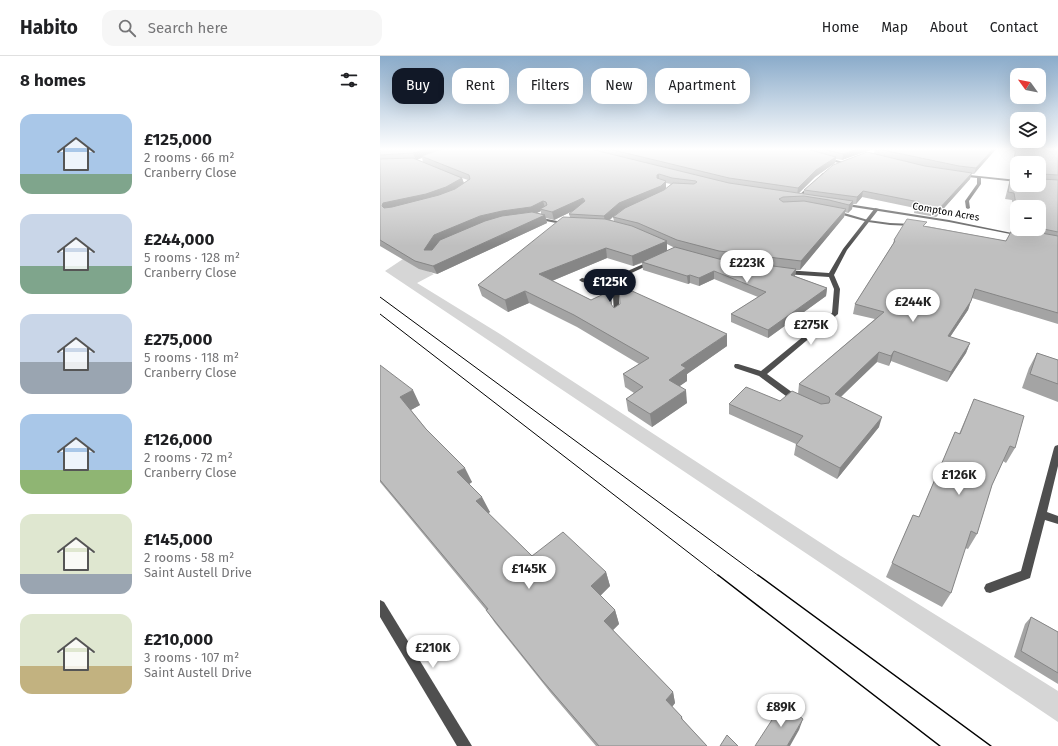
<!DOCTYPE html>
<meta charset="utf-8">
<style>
:root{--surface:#fff;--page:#f6f6f6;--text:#202124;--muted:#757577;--line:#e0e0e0;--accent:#111827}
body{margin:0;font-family:"Fira Sans",sans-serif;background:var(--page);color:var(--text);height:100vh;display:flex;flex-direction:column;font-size:15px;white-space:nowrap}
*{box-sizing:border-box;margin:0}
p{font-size:13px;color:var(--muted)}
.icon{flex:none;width:22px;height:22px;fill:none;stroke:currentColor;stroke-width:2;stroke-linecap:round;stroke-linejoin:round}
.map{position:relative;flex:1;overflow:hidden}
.drawer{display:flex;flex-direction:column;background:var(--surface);width:380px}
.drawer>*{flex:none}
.hud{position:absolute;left:12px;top:12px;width:380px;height:36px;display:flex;gap:8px}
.needle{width:26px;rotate:303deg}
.controls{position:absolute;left:630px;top:12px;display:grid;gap:8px}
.controls a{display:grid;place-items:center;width:36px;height:36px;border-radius:8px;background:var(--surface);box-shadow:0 4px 16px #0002;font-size:20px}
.price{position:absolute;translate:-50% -34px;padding:0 9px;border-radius:14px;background:#fff;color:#222;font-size:13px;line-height:26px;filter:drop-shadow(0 1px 2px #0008)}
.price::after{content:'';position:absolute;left:50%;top:24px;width:12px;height:9px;margin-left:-6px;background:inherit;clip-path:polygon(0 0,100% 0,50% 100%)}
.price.current{background:var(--accent);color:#fff}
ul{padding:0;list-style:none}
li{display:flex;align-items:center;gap:12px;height:100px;padding:0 20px}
li span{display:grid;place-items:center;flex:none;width:112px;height:80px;border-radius:12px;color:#555}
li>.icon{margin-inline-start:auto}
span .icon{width:48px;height:48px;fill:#fffc;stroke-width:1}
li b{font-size:17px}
h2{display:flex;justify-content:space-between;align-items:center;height:48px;padding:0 20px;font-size:17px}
.chip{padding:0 14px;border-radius:12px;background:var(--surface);box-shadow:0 4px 16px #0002;font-size:14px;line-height:36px}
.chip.current{background:var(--accent);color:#fff}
header{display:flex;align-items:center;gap:24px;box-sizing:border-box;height:56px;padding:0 20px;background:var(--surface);border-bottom:1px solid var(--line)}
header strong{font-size:19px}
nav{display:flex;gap:22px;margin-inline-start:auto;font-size:14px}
.search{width:280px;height:36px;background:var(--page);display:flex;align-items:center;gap:10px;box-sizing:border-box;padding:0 14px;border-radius:12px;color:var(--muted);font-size:15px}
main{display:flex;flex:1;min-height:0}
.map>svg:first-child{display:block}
</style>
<header>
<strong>Habito</strong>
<div class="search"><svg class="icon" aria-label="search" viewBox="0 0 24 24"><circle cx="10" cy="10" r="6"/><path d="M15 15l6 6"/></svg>Search here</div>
<nav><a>Home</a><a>Map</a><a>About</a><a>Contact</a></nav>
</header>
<main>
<section class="drawer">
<h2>8 homes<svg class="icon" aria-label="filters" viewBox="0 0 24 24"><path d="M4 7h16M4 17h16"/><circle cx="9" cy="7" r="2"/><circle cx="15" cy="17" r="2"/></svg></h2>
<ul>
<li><span style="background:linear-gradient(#a9c7e8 75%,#7fa58c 0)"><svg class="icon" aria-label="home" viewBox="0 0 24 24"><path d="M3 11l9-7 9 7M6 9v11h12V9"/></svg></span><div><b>£125,000</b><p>2 rooms · 66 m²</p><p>Cranberry Close</p></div></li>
<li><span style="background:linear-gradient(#c9d6e8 65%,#7fa58c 0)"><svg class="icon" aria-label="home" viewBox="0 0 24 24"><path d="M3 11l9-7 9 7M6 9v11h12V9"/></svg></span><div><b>£244,000</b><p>5 rooms · 128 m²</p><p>Cranberry Close</p></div></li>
<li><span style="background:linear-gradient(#c9d6e8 60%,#9aa5b1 0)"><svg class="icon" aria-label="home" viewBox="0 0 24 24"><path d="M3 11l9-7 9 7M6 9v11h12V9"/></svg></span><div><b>£275,000</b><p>5 rooms · 118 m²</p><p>Cranberry Close</p></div></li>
<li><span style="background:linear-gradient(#a9c7e8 70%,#8fb573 0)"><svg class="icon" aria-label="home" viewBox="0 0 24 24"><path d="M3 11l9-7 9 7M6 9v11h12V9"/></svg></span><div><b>£126,000</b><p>2 rooms · 72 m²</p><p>Cranberry Close</p></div></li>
<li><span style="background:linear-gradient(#dfe7d0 75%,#9aa5b1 0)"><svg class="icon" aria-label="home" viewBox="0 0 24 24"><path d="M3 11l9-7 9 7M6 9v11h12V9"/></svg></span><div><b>£145,000</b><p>2 rooms · 58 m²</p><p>Saint Austell Drive</p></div></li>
<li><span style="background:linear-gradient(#dfe7d0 65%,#c2b280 0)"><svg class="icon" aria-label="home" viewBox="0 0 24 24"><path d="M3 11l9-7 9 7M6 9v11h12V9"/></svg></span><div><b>£210,000</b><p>3 rooms · 107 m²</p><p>Saint Austell Drive</p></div></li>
</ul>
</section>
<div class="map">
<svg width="678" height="690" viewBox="0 0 678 690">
<rect width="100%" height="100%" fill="#fff"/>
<polygon fill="#d6d6d6" points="23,203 54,218 37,227 120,278 461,500 678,635 678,666 5,215"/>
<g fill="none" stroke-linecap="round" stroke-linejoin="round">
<polygon fill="#4f4f4f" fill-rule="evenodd" points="454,154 488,164 510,167 533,168 535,169 533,170 510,169 488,166 452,156 452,155"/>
<g fill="#4f4f4f" fill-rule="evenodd">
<polygon points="446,101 463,106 464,107 462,108 445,103"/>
<polygon points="443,117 446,118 419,143 417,143 417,141"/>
<polygon points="580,118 637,124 637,126 601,122 601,128 589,145 590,152 588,153 586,152 585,145 597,128 597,122 579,120"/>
<polygon points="495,152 499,153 467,194 454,219 460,233 458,258 387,318 420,342 421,344 420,346 414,346 379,320 355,312 354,310 355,308 358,308 381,315 452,257 454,233 449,221 405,218 402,216 405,214 449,217 463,193"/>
<polygon points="157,161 187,167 189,168 187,169 155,163 155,162"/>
<polygon points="270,205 275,206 228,228 239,239 239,261 237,262 234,260 233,239 222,229 202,226 199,224 202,222 223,226"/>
<polygon points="678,389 678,410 667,456 678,460 678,468 665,464 650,522 610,537 606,536 604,532 606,528 641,515 674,392 675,390"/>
<polygon points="0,544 4,546 92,690 77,690 0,561"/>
</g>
<polygon fill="#4f4f4f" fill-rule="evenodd" points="462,147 569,164 642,179 640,180 569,166 460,149 460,148"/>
<g stroke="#000" stroke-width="1">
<polyline points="0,241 379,520"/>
<polyline points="0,258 339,520"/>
</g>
<g stroke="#000" stroke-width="1.5">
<polyline points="338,519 560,690"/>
<polyline points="378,519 611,690"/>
</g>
</g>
<g fill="#a4a4a4" fill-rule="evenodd">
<path d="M0 93H493L462 104 456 103 455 107 435 121 419 137 424 138V134L494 98 495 93H616L594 118H591L590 123 556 161 534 157 535 152 482 141 476 148H473L472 153 468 157 465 156 464 161 420 214H416L415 220 447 232 446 240 388 282 351 266V258L378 241 334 223 319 230 310 227 308 228 263 214 262 207 253 210 227 202 172 225 211 244 232 247V250L234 252 347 290 307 318V325L299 330 307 347 272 371 248 355 246 343 254 337 245 331 243 318 259 308 197 271 149 247 128 256 102 240 98 229 190 161 189 158 193 155 174 164 166 162 167 167 57 218 39 213 0 190ZM42 102 43 106 36 103ZM82 122 88 124 84 127ZM286 127 291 128 283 135 286 132ZM161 155V158L156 157ZM233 161 234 165 230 164ZM287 188 295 192 287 195Z"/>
<path d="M631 93H678V268L592 242 588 254 570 281 590 287 586 297 567 326 511 305 509 310 497 306 461 341 499 371 457 423 414 399 416 388 349 358V348L400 345 418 338 419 328 495 263 473 258 475 248 513 188 514 184 546 170 626 185 635 169 632 144 625 143 629 127 635 97ZM637 107 659 129H637ZM637 151H659V173H637Z"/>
<polygon points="657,297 678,304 678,346 642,332 649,312"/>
<polygon points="0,309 40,349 31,354 46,373 92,426 89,428 110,456 108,457 152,500 226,516 230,530 220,540 235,554 239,568 233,574 293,636 295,647 292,651 302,661 303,664 327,690 216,690 170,636 115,567 106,554 0,426"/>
<polygon points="594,343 635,392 626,407 623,405 612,429 597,478 588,493 585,492 571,537 562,551 506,521 533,459 539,461 575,376 579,378"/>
<polygon points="651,561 678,576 678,628 634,601 645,568"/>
</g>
<g fill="#868686">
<polygon points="47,93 69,93 41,100 42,102 36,104 33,97"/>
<polygon points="477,93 493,93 462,104 463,98"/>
<polygon points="613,93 616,93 594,118 596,112"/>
<polygon points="456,101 455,107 435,121 417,139 418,132 436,114"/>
<polygon points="592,117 590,123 556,161 558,154"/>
<polygon points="279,118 279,125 278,126 277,119"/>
<polygon points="82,122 84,128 69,138 7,155 2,150 3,147"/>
<polygon points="286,125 286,132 281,137 240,155 225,167 224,160 239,147"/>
<polygon points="483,135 482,141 476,148 477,141"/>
<polygon points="203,142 205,149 174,164 172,156"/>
<polygon points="163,145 165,152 160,153 161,155 153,159 48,202 44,194 54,179 100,160"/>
<polygon points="473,145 472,153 468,157 469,149"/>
<polygon points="466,153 464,161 420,214 421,205"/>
<polygon points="165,159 167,167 57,218 53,210"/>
<polygon points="287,185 287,195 253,210 252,200"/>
<polygon points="226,192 227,202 162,229 159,218"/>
<polygon points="416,213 415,220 411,219"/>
<polygon points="334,215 334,223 319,230 319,222"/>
<polygon points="310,219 310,227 308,228 307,220"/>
<polygon points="447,232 446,240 388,282 388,274"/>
<polygon points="145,235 149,247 128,256 125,244"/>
<polygon points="230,235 232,247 232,260 231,248"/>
<polygon points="591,245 588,254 564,290 568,280"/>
<polygon points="347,278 347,290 307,318 307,325 290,337 289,324 301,309"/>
<polygon points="590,287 586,297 567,326 571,316"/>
<polygon points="514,295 511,305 509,310 511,300"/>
<polygon points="499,296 497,306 453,348 455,338"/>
<polygon points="33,334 40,349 29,355 20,341"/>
<polygon points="306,334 307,347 272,371 270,358"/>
<polygon points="502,361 499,371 457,423 460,412"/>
<polygon points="85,412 92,426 85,431 77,416"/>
<polygon points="102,441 110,456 104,460 96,445"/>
<polygon points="226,516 230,530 216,544 211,530"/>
<polygon points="235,554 239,568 229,578 224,565"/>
<polygon points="293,636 295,647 288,656 286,644"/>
<polygon points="423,663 419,674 410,690 407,690"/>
</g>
<g fill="#bfbfbf" stroke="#868686">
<polygon points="0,93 47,93 33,97 0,99"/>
<polygon points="63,93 210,93 349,127 473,145 469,149 449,144 424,140 403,141 399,143 403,146 424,145 466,153 421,205 339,195 297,184 258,167 233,161 245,152 284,134 293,127 314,128 317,126 316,125 292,122 279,118 277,119 277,122 286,125 281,130 239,147 224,160 189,158 205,145 203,142 172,156 160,153 167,149 166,146 163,145 151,151 122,155 100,160 54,179 44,194 52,194 60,184 105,165 122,160 152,156 165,159 53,210 35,205 0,184 0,103 33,102 82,122 66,131 46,138 3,147 2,150 4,152 12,151 59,139 75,133 90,123 89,119 41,100"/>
<polygon points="229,93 426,93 456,101 436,114 418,132 349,122"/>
<polygon points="443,93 477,93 463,98"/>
<polygon points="498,93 613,93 596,112 579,110"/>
<polygon points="636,93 678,93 678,119 661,118 662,123 678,124 678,176 659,172 659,151 637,151 637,154 634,137 628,136 631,120 637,120 637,129 659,129 659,107 637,107 637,116 632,115"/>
<polygon points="487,96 545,110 592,117 558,154 536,150 539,146 483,135 477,141 424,134 453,109"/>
<polygon points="183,161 225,163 252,170 287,185 252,200 226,192 159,218 211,244 230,235 231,248 234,252 240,248 239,231 241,230 347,278 301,309 306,312 289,324 306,334 270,358 246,343 263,331 243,318 269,302 194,259 145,235 125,244 98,229"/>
<polygon points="527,163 547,166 543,170 626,185 633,172 678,180 678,257 595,233 591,245 568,280 590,287 571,316 514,295 511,300 499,296 455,338 502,361 460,412 416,389 423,380 349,348 366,331 400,345 412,335 441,348 449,347 450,344 449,341 419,328 504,256 475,248 515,185 514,184"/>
<polygon points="295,191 339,203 416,213 411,219 447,232 388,274 351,258 386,236 334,215 319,222 310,219 307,220 262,206"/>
<polygon points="657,297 678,304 678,328 650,318"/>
<polygon points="0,309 33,334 20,341 46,373 85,412 77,416 102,441 96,445 152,500 183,476 226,516 211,530 235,554 224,565 293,636 286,644 302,661 301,662 327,690 219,690 162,624 106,554 108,553 0,424"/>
<polygon points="594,343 644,360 635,392 630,390 612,429 597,478 591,475 571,537 512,507 533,459 539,461 575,376 580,378"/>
<polygon points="651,561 678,576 678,617 641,595"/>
<polygon points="403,647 423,663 407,690 375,690"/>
<polygon points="347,679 358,690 340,690"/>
</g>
<linearGradient id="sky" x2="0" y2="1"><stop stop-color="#8aabca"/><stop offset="0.49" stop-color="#fff"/><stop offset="1" stop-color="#fff" stop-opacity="0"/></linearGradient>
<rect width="678" height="190" fill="url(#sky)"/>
<g text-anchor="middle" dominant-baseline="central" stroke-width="3" stroke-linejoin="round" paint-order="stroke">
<g font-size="10" fill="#000" stroke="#fff">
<text transform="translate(566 156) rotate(10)">Compton Acres</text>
</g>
</g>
</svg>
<div class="controls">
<a><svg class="needle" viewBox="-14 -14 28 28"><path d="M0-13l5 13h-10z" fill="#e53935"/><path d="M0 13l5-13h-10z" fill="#757577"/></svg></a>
<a><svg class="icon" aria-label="layers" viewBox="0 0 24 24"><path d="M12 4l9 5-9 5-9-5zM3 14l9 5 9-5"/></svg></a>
<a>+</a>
<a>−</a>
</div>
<b class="price" style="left:367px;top:228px">£223K</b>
<b class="price current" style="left:230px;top:247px">£125K</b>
<b class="price" style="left:533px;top:267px">£244K</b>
<b class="price" style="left:431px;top:290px">£275K</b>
<b class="price" style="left:579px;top:440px">£126K</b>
<b class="price" style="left:149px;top:534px">£145K</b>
<b class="price" style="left:53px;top:613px">£210K</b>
<b class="price" style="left:401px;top:672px">£89K</b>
<div class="hud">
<a class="chip current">Buy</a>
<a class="chip">Rent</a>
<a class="chip">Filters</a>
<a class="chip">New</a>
<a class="chip">Apartment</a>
</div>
</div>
</main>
